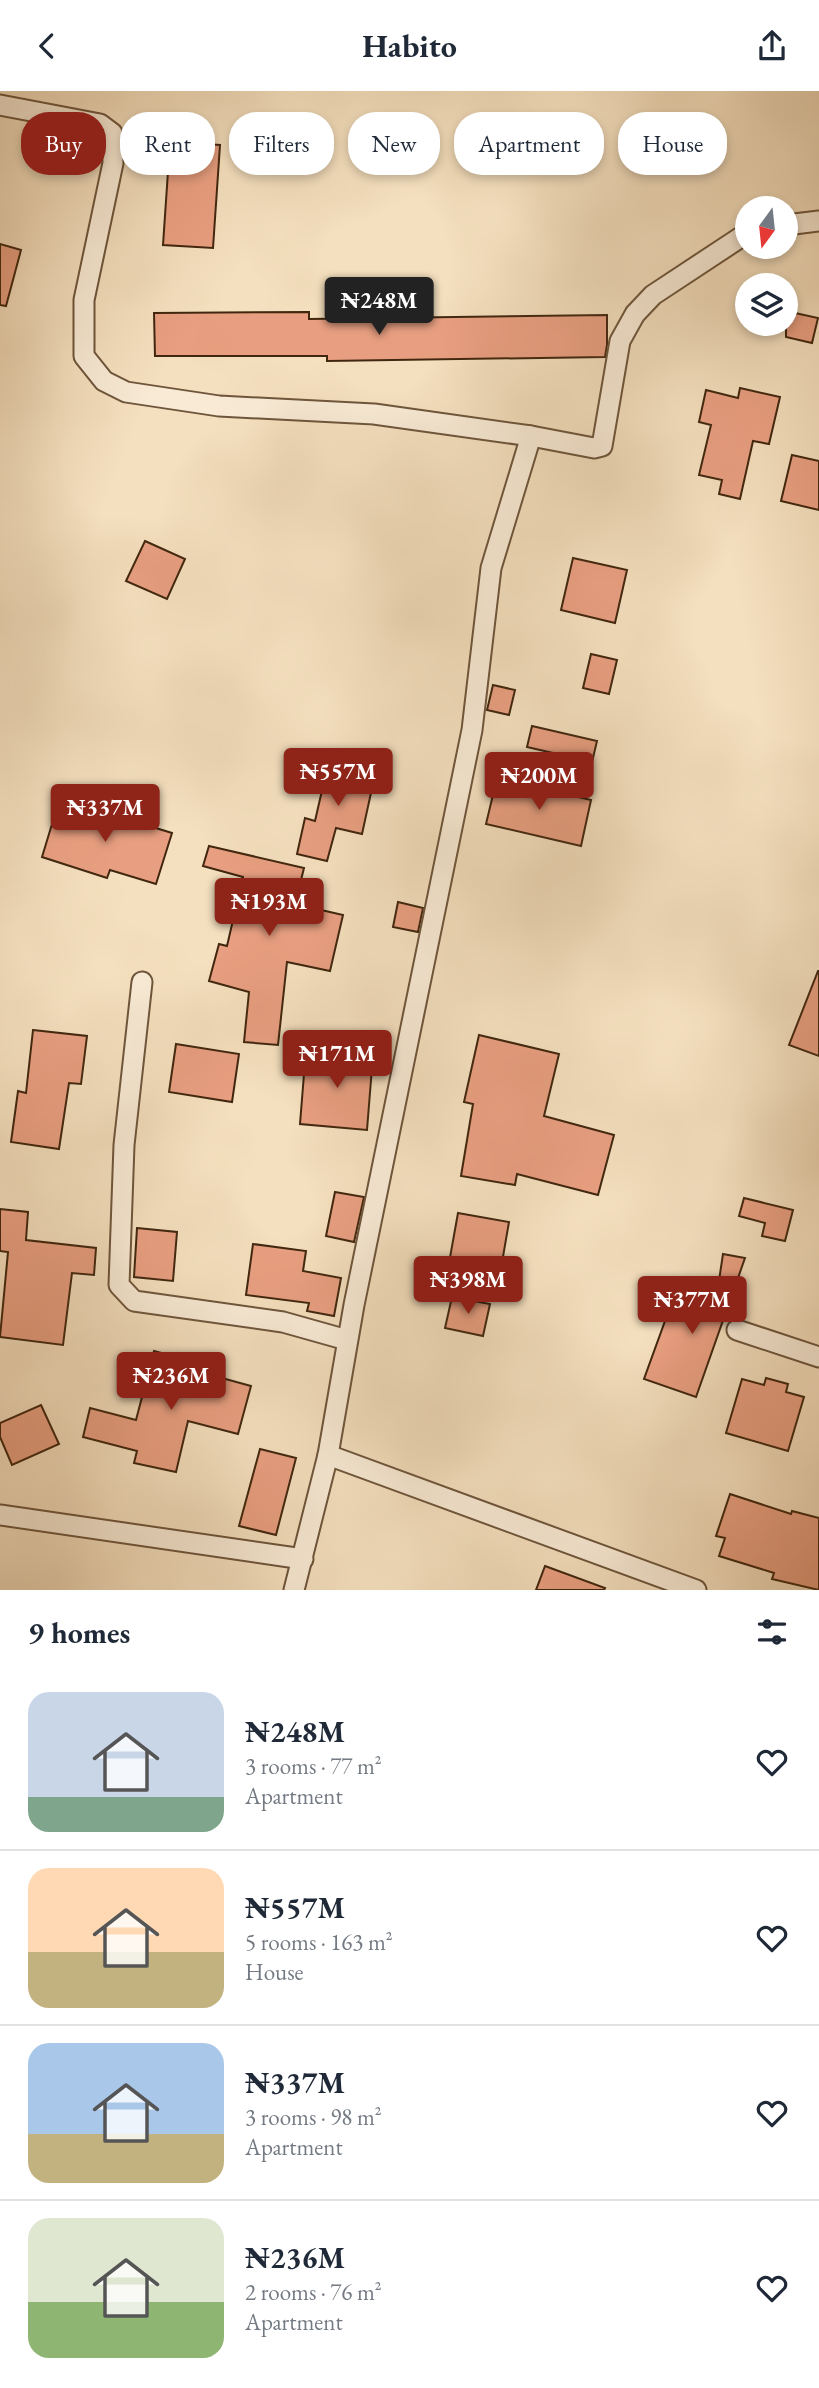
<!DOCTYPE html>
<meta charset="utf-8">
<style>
:root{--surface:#fff;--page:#f2f2f3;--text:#1f2937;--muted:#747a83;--line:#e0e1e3;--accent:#8f2418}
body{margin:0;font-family:"EB Garamond",serif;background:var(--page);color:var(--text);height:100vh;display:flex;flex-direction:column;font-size:26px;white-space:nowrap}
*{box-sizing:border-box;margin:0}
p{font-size:23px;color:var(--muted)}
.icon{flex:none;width:38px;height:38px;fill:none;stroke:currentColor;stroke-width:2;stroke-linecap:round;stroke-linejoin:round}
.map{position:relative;height:1499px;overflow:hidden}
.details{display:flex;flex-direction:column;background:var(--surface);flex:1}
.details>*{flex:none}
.banner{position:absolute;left:21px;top:21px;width:777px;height:63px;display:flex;gap:14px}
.needle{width:46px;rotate:195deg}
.fabs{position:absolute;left:735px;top:105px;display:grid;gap:14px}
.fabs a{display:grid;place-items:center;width:63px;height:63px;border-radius:50%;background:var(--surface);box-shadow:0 4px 10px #0003;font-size:35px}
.price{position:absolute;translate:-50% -60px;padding:0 16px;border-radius:7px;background:var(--accent);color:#fff;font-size:23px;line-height:46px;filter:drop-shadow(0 2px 4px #0008)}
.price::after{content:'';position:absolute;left:50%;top:42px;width:21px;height:16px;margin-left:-10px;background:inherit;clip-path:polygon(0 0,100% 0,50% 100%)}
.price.active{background:#222;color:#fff}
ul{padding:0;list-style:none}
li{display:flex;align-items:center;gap:21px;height:175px;padding:0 28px}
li+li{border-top:2px solid var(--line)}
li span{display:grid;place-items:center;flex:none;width:196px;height:140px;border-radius:21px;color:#555}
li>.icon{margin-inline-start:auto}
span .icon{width:84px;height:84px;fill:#fffc;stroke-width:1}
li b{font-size:30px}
h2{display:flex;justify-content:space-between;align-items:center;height:84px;padding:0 28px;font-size:30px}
.chip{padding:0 24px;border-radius:28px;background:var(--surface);box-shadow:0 4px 10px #0003;font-size:24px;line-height:63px}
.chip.active{background:var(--accent);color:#fff}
header{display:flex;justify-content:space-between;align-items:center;height:91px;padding:0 28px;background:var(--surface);font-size:32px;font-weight:700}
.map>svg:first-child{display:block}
</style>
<header><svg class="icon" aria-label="back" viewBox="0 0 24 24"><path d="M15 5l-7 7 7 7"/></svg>Habito<svg class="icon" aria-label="share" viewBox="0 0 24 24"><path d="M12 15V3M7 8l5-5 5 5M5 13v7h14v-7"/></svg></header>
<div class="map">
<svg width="819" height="1499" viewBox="0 0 819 1499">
<rect width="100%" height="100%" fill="#f4dfbe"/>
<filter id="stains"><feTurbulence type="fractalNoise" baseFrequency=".00286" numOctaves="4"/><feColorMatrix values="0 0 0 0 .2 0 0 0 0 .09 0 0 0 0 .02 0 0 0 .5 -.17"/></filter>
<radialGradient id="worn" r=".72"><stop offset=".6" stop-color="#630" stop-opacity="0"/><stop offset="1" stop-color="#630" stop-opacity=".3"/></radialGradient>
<g fill="#e89f81" stroke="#41270f" stroke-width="2">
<polygon points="170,51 220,54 213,157 163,154"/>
<polygon points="0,153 21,159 6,215 0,214"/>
<polygon points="786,220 818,227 812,252 786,246"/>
<polygon points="309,221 309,228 607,224 607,254 605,266 327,270 327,265 155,265 154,222"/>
<polygon points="740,297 780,306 769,353 753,350 740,408 719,403 722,389 699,384 711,334 699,331 706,299 738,307"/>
<polygon points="792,364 819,370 819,419 781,410"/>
<polygon points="145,450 185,468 167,508 126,490"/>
<polygon points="573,467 627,479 615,532 561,519"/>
<polygon points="591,563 617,569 609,603 583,597"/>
<polygon points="493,594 515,599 509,624 487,619"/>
<polygon points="532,635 597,650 592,671 527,656"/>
<polygon points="329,669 376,679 362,743 336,737 327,770 297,763 305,727 315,730"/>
<polygon points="497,687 591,709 581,755 486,733"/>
<polygon points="59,710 145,737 146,734 172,742 156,793 110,779 107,787 42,766"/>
<polygon points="209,755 304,777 295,813 343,824 330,880 287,871 278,954 244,951 249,901 209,890 219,853 227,855 243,786 203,775"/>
<polygon points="398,811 423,817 418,841 393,836"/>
<polygon points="818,880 819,880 819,965 789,954"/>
<polygon points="33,939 87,945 81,993 69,992 59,1058 11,1051 18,1000 26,1002"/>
<polygon points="479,944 559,963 544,1025 614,1044 598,1104 517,1083 515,1094 461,1085 473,1013 464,1011"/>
<polygon points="176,953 239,963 232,1011 169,1001"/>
<polygon points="306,958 373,964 367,1039 300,1033"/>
<polygon points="335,1101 364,1106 354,1151 326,1145"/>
<polygon points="744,1107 793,1119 785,1150 762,1145 765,1132 739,1125"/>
<polygon points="0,1118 28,1121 26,1149 96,1157 94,1184 72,1182 63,1254 0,1246 8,1161 0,1160"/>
<polygon points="458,1122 509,1131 500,1183 449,1172"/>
<polygon points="137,1137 177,1141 173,1190 134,1186"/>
<polygon points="253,1153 306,1160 303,1180 341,1187 334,1225 307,1220 309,1212 246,1204"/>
<polygon points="723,1163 745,1167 696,1306 644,1288 673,1208 714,1223"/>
<polygon points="452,1206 490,1213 483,1245 445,1237"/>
<polygon points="154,1260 191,1270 189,1278 251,1295 238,1343 188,1330 176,1381 134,1372 137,1360 83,1346 90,1317 136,1329"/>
<polygon points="766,1287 788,1293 786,1301 804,1306 788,1360 726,1342 742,1288 764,1294"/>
<polygon points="41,1314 59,1353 12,1374 0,1346 0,1332"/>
<polygon points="260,1358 296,1367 276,1444 239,1435"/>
<polygon points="730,1403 791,1423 792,1420 819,1427 819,1499 772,1488 774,1482 719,1465 725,1447 716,1445"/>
<polygon points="545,1475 605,1497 604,1499 536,1499"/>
</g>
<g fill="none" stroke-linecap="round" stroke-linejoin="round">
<defs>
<g id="street">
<polyline points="0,14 100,33 112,42 113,72 84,209 84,265 104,290 126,301 219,315 374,323 531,345 594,357 602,355 620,250 635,223 653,204 747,142"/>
<polyline points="786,134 819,130"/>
<polyline points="142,891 124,1054 119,1194 134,1210 283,1231 347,1249"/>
<polyline points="737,1239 819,1266"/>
<polyline points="328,1364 696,1499"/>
<polyline points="0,1424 303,1468"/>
<polyline points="294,1499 328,1364 354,1214 472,639 491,477 531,345"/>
</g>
</defs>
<use href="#street" stroke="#6e553b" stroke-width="23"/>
<use href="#street" stroke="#f8ead5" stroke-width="19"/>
</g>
<rect width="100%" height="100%" filter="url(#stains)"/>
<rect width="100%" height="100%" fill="url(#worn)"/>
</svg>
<div class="fabs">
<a><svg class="needle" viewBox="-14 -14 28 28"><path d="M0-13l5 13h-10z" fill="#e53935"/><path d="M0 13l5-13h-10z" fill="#747a83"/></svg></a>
<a><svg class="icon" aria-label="layers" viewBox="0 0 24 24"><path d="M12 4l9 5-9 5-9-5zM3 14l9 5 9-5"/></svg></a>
</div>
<b class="price active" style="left:379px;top:246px">₦248M</b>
<b class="price" style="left:338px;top:717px">₦557M</b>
<b class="price" style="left:539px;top:721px">₦200M</b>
<b class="price" style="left:105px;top:753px">₦337M</b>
<b class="price" style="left:269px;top:847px">₦193M</b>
<b class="price" style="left:337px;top:999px">₦171M</b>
<b class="price" style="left:468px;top:1225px">₦398M</b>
<b class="price" style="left:692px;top:1245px">₦377M</b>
<b class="price" style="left:171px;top:1321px">₦236M</b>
<div class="banner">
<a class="chip active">Buy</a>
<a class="chip">Rent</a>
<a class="chip">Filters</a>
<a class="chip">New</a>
<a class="chip">Apartment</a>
<a class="chip">House</a>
</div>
</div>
<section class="details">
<h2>9 homes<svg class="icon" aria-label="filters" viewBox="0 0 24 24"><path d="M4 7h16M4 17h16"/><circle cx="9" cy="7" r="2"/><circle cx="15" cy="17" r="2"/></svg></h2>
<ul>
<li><span style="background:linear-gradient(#c9d6e8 75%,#7fa58c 0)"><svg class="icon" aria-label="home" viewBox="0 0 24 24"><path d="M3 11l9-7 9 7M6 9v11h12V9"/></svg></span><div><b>₦248M</b><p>3 rooms · 77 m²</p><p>Apartment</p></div><svg class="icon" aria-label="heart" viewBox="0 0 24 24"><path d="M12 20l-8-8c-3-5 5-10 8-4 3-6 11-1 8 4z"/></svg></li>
<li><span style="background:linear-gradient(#ffd9b3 60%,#c2b280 0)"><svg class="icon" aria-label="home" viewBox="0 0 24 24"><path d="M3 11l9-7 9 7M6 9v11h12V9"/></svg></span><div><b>₦557M</b><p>5 rooms · 163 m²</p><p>House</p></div><svg class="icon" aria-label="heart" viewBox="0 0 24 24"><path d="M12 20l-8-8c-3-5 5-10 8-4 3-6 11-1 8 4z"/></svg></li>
<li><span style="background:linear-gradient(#a9c7e8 65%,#c2b280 0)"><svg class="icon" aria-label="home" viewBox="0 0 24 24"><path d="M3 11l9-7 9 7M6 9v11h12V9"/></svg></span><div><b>₦337M</b><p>3 rooms · 98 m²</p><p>Apartment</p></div><svg class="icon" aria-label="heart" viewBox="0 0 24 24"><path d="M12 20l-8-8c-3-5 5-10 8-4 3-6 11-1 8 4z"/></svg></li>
<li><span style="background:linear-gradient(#dfe7d0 60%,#8fb573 0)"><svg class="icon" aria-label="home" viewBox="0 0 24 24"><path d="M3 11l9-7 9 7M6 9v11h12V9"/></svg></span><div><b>₦236M</b><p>2 rooms · 76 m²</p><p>Apartment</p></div><svg class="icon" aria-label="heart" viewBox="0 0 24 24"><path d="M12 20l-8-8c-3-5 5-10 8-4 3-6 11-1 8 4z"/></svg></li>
</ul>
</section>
